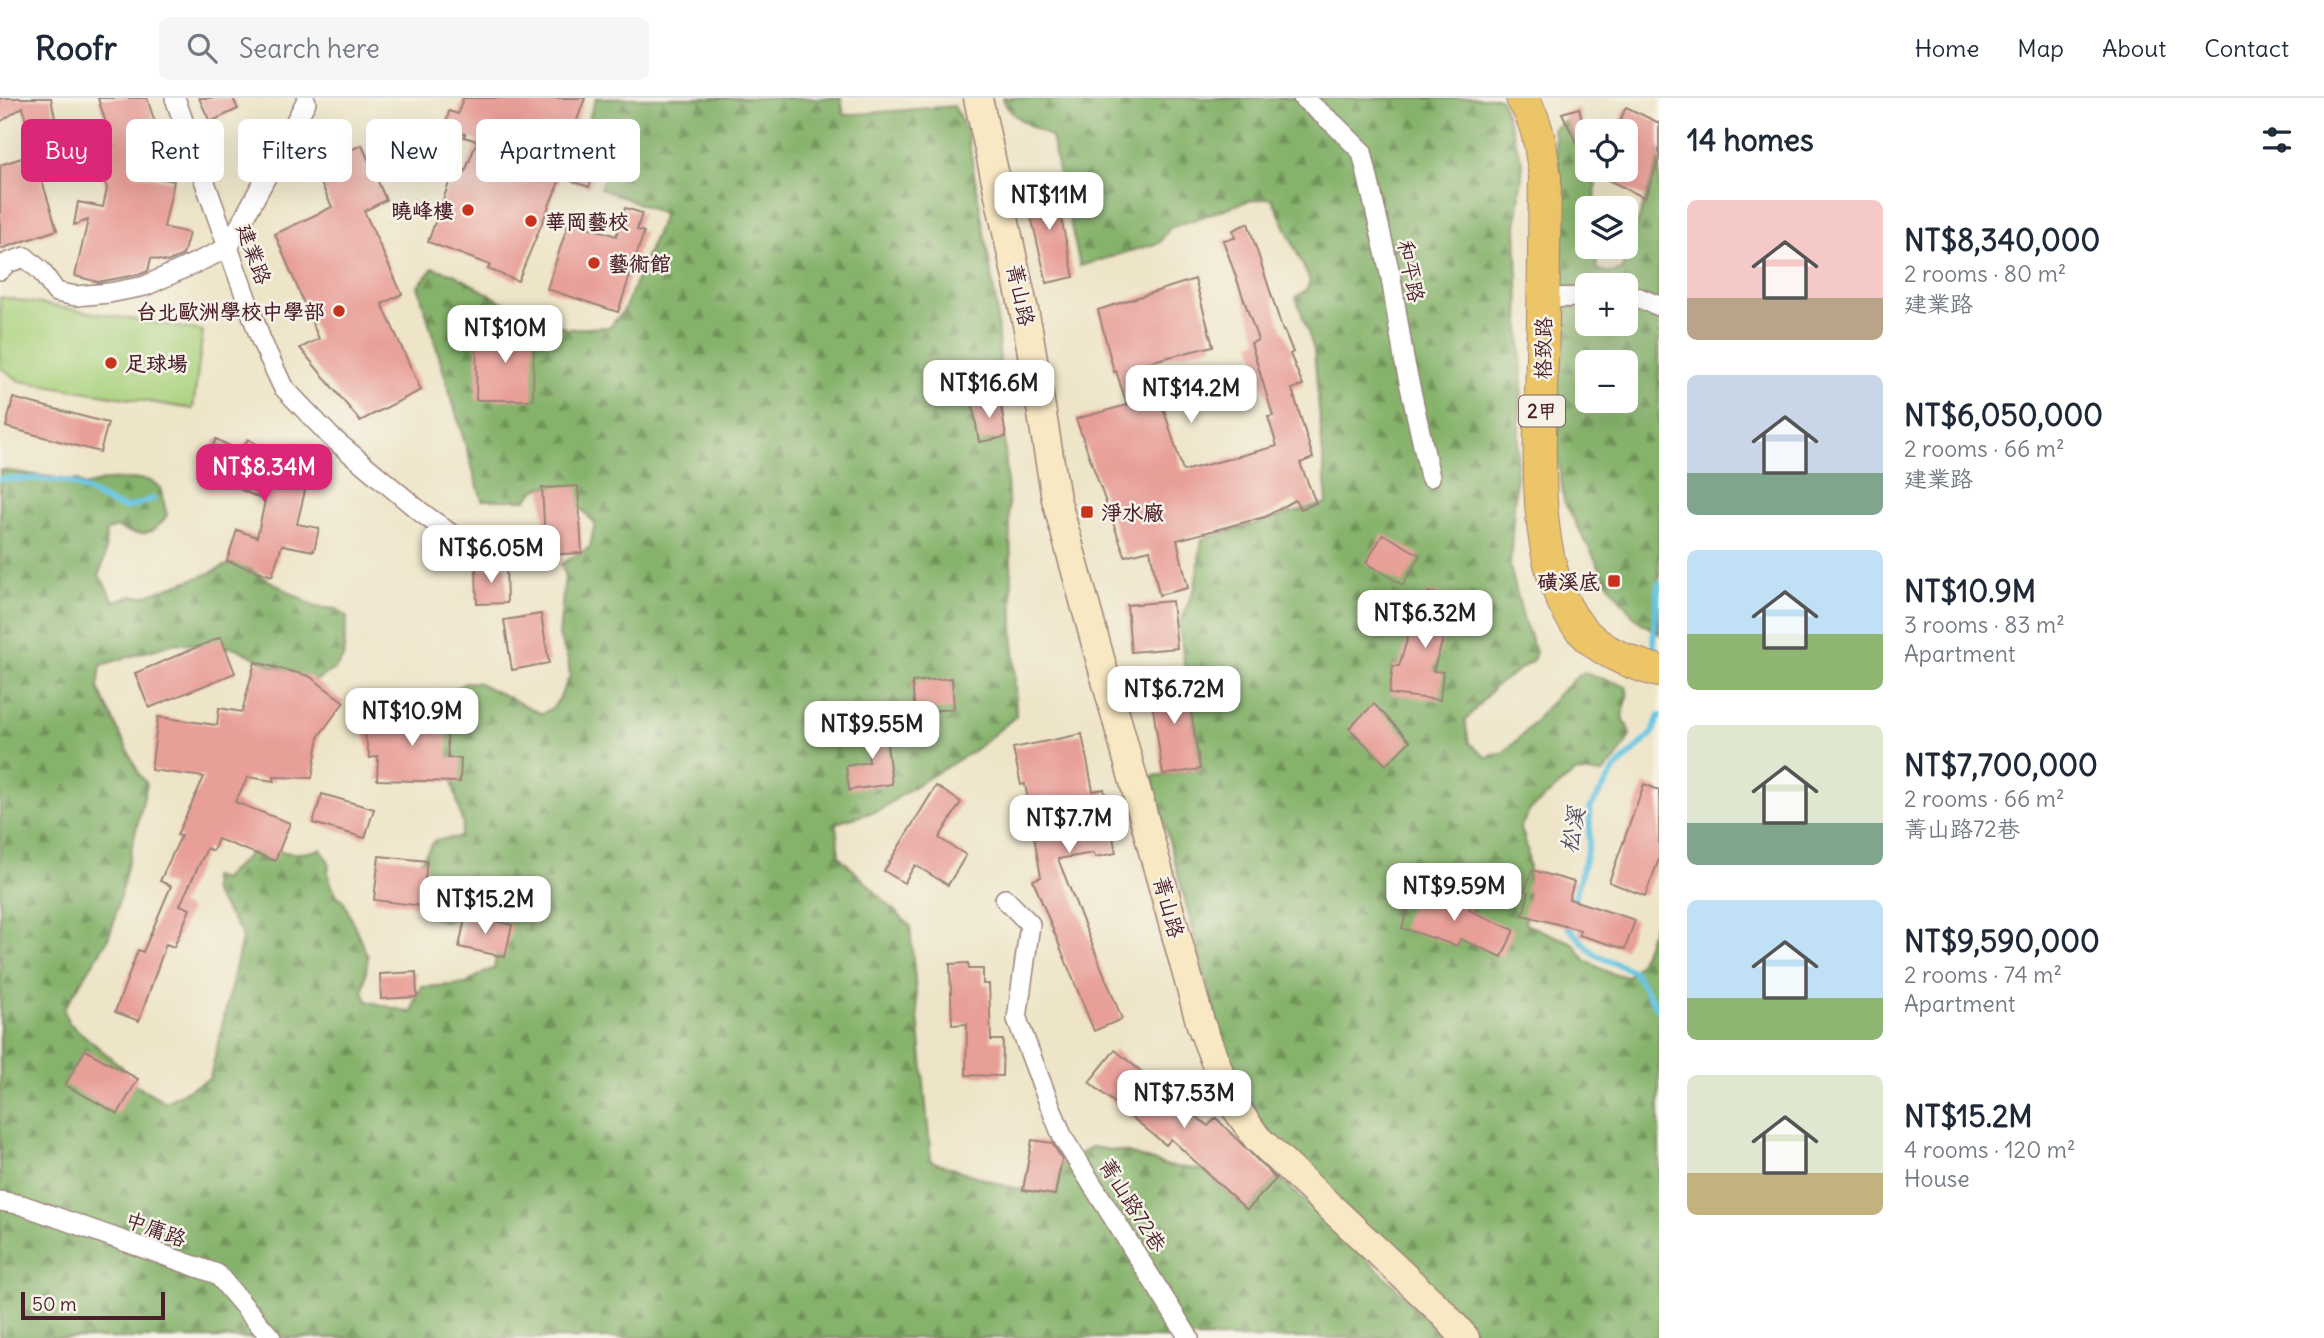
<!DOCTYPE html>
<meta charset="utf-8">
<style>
:root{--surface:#fff;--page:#f6f6f7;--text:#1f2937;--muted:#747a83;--line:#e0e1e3;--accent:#db2777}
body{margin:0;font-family:Delius,"LXGW WenKai TC",sans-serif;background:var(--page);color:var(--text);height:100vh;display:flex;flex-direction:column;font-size:26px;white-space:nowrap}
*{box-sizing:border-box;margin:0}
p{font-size:23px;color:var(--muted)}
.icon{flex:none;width:38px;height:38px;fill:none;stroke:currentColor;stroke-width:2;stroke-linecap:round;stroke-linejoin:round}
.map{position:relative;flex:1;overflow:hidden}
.drawer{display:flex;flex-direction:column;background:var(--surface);width:665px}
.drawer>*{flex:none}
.hud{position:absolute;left:21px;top:21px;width:665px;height:63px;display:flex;gap:14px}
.buttons{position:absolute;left:1575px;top:21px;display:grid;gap:14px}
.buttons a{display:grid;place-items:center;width:63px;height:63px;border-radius:10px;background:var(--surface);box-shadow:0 7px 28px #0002;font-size:35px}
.scale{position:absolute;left:21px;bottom:18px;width:144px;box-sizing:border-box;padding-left:7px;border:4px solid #4a1f2b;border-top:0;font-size:19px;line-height:24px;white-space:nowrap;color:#4a1f2b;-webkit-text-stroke:5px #f7f3e8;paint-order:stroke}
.price{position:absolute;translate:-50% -60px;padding:0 16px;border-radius:14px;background:#fff;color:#222;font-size:23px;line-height:46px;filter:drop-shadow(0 2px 4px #0008)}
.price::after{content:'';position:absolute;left:50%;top:42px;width:21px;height:16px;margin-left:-10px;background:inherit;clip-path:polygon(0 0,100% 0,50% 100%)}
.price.selected{background:var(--accent);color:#fff}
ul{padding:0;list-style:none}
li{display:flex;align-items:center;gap:21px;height:175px;padding:0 28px}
li span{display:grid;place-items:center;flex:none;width:196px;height:140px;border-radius:10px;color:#555}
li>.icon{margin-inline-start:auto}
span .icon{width:84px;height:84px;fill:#fffc;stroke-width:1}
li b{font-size:30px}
h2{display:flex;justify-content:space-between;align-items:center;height:84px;padding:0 28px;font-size:30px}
.pill{padding:0 24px;border-radius:10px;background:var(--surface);box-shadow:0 7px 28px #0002;font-size:24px;line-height:63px}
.pill.selected{background:var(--accent);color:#fff}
header{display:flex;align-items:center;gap:42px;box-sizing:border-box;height:98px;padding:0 35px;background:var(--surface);border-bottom:2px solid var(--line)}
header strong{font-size:33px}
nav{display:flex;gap:38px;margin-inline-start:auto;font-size:24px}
.search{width:490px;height:63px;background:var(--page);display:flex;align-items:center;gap:18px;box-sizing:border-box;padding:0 24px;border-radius:10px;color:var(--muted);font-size:26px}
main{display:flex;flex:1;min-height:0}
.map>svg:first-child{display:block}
</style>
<header>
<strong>Roofr</strong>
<div class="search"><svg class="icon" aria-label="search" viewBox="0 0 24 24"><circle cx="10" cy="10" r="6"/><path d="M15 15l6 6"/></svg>Search here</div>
<nav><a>Home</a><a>Map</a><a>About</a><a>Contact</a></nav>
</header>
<main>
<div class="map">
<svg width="1659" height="1240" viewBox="0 0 1659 1240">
<defs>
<pattern id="forest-firs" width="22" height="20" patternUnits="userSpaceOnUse" patternTransform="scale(1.75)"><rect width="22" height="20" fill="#86b36c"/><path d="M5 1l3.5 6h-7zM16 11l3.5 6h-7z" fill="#709159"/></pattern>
</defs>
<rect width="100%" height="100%" fill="#f7f3e8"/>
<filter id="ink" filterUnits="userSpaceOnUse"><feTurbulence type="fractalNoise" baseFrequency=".0143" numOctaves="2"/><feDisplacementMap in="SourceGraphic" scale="14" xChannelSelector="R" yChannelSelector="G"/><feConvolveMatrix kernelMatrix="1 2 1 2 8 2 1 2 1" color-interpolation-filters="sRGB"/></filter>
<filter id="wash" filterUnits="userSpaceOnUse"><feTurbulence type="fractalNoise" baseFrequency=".00686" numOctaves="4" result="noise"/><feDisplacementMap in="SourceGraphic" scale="28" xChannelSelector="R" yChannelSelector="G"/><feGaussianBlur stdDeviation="1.57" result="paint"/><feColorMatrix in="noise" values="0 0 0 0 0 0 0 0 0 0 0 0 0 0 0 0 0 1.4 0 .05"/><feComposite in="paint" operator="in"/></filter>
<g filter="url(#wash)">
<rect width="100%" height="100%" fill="#eee5c8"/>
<g fill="url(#forest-firs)" stroke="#68694c" stroke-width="2" fill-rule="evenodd">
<path d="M596 0H841L844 17 954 8 967 34 996 204 1010 432 1016 618 975 652 910 691 880 712 836 725 839 758 910 828 931 1063 1005 1088 1055 1097 1060 1067 1091 1049 1125 1054 1168 1068 1204 1072 1247 1112 1278 1078 1391 1184 1443 1240H0V372L77 383 84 388 108 382 143 381 153 384 160 390 167 417C153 439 139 440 116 429L106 433 105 459 99 477 114 503 133 498H144L208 476 229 466 238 465 316 509 337 511 347 519 343 560 335 571 315 583 270 567 236 550 176 545 101 567 98 590 139 676 147 686 113 827 107 843 64 911 68 924 122 969 127 980 135 987 166 1004 210 980 242 841 239 831 213 795 212 779 222 782 259 747C280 754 298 759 320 751L329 764 328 776 332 788 337 797 344 804 368 859 363 893 367 903 412 915 416 897 422 889 466 886 484 874 494 871 499 840 489 817 480 809 446 824C428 819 417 808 404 796L406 785 435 742 460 739 463 727 448 666 433 638 425 608 467 584 479 585 542 616 553 609 559 601 570 578 568 562 559 538 565 476 561 466 590 449 595 425C576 407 549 368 526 402H482L418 188 433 170 454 176 532 221 556 226 567 231 610 229 624 212 664 116 600 90 612 59 580 46Z"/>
<path d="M1003 0H1500L1502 3 1523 67 1516 129 1522 286 1510 469 1524 523 1536 554 1533 562 1494 589 1465 623 1469 645 1486 659C1493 657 1501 656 1506 652 1536 629 1553 594 1584 574L1626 588 1628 598 1622 619 1628 628 1630 638 1616 661 1602 676 1575 674 1529 713 1520 730C1535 759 1527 794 1525 826L1573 845 1586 863 1612 876 1628 878 1639 866 1659 815V1240H1475L1263 1028 1224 950 1152 678 1199 671 1179 528 1195 489 1202 441 1327 405 1314 252 1296 199 1306 193 1310 183 1272 100 1247 103 1170 130 1159 145 1080 168 1051 39C1035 30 1008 19 1003 0Z"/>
<path d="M1565 22 1574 40 1586 36 1587 38V72H1596L1595 110H1587V149H1596L1597 171 1609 175 1621 173 1655 73 1659 49V536L1636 521 1609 487 1564 403 1554 333 1550 222 1561 141 1558 67 1553 31ZM1587 187H1626V226H1587ZM1587 264H1626V303H1587Z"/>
</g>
<polygon fill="#a8d17c" stroke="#797854" stroke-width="2" points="0,199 203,233 193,311 20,283 0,269"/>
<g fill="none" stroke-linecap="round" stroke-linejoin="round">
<g stroke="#65c5e3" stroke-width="6">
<polyline points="0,381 37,381 69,384 115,407 127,410 153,401"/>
<polyline points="1655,555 1653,542 1659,486"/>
<polyline points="1573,808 1589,746 1590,710 1615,671 1652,636 1659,618"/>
<polyline points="1570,822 1568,829 1594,856 1633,873 1659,912"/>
</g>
</g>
<g id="blocks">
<g fill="#e89f98">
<polygon points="0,0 51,0 58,35 29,41 23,9 0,24"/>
<polygon points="98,0 147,0 157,31 164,29 175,57 131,75 174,83 164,129 189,135 183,157 167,164 151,160 148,173 141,176 98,184 75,178 88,122 74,127 78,104 103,109 107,90 94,56 113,48"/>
<polygon points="199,0 233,0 238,11 210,24"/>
<polygon points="463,0 585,0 564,58 596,69 589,89 561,79 518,183 488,171 490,167 428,144 454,71 465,74 477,43 464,39 465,36 445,30 449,13 458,16"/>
<polygon points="1626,9 1659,25 1659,61 1645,100 1588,72 1626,72 1626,33 1617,30"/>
<polygon points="1579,10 1587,42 1587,62 1585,63 1562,15"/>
<polygon points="362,47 386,102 364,113 402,196 382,206 421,292 360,323 300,250 319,241 275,136 332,109 313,68"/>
<polygon points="34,56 57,132 0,151 0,67"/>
<polygon points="1053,84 1074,179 1047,185 1024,89"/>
<polygon points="625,110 642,115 637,132 644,134 618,214 547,191 569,123 616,138"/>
<polygon points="1248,125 1283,233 1284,232 1293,254 1290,256 1303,287 1292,291 1313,360 1300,365 1316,405 1301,411 1295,402 1265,419 1177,442 1188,490 1159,497 1150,452 1125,458 1076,321 1127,307 1116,273 1114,274 1098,212 1195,181 1213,248 1149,264 1183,373 1277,348 1268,319 1273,318 1251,245 1258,242 1223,142 1235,140 1233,132"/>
<polygon points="477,231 534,232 533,302 476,302"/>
<polygon points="13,300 108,325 100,354 6,329"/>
<polygon points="1000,300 1006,339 979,344 972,304"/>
<polygon points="216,341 241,354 248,341 268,353 263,365 309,376 297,426 319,430 314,453 282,447 272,478 227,463 237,432 257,439 265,403 202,373"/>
<polygon points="578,388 582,455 546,457 542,390"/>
<polygon points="1383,436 1420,457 1403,487 1366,465"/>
<polygon points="506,468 507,505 477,506 476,469"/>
<polygon points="1428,494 1462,501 1458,521 1450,520 1433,573 1443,574 1440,602 1389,596 1393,568 1399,568 1414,519 1422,522"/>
<polygon points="1172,503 1177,550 1131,554 1127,507"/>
<polygon points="541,516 549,565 512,572 504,522"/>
<polygon points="221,539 235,575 149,610 135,575"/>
<polygon points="255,564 309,578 344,604 319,638 312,680 274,679 274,683 248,679 235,704 290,725 275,763 218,741 213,753 207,750 180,807 190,811 174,849 166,846 139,923 115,914 138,852 143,854 171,788 160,783 181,738 177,737 204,679 151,672 158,619 217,627 219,610 242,614"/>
<polygon points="1186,579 1200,671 1163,677 1149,584"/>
<polygon points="952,580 954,611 915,614 912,584"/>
<polygon points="1374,606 1410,643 1386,667 1349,630"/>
<polygon points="404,614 405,617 446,616 448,660 461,660 460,684 377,682 378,658 370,660 362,624"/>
<polygon points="884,623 892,686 849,692 846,668 869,664 866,625"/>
<polygon points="1082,636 1093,693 1104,691 1116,755 1095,759 1094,755 1058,761 1122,921 1094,933 1033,782 1041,779 1025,686 1021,687 1013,650"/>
<polygon points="1644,686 1659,692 1659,761 1645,798 1609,784"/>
<polygon points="936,688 961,704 939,740 966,757 948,787 915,767 904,785 884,773"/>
<polygon points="322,696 374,711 365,740 313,725"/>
<polygon points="379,758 427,763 422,808 374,802"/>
<polygon points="1532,772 1574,784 1569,801 1635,822 1625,851 1579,837 1580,832 1523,817 1529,794 1525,793"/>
<polygon points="1416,789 1471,807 1469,812 1514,832 1502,859 1460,841 1457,848 1402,830"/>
<polygon points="466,816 512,827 505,859 459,849"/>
<polygon points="968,865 969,871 983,871 983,886 989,886 991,942 1003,942 1002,978 966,977 967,926 952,927 950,866"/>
<polygon points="416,874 417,899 381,901 380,876"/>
<polygon points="85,952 138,981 118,1016 65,987"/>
<polygon points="1115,952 1208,1028 1216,1020 1276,1081 1247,1112 1171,1041 1166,1047 1089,984"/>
<polygon points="1032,1042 1052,1045 1062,1061 1055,1097 1023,1092"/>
</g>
</g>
</g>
<g filter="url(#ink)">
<use href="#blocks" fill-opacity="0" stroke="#9c827a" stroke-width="2"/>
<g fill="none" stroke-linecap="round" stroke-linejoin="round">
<defs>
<g id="street">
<polyline points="175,0 261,242 283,289 331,339 422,415 470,450"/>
<polyline points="1303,0 1335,27 1362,54 1391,180 1404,261 1430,379"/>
<polyline points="0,172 7,165 25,159 41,173 56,194 76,198 109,195 145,188 228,150 306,4"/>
<polyline points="1626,199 1637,199 1659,208"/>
<polyline points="1544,200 1587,199"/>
<polyline points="1005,801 1030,826 1017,921 1042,987 1063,1040 1189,1240"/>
<polyline points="0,1103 22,1107 217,1176 271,1240"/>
</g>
<polyline id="secondary" points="978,0 1028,231 1056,401 1201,927 1230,1002 1257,1040 1441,1213 1465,1240"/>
<path id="primary" d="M1522 0C1538 24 1541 50 1545 79 1544 139 1544 200 1542 261 1541 337 1529 451 1571 518 1591 550 1625 564 1659 573"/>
</defs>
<use href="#street" stroke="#9c827a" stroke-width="22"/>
<use href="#secondary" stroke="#9c827a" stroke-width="31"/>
<use href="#primary" stroke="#9c827a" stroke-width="34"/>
<use href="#street" stroke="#fff" stroke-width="19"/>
<use href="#secondary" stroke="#f8e8c3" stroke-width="28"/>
<use href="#primary" stroke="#edc569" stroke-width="32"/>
</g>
</g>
<g fill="#c8321e" stroke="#f7f3e8" stroke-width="2.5">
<circle cx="468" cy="112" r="7"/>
<circle cx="531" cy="123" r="7"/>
<circle cx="594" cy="165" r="7"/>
<circle cx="339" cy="213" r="7"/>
<circle cx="111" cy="265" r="7"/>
<rect x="1080" y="407" width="14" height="14" rx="3.5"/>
<rect x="1607" y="476" width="14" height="14" rx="3.5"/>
</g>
<g text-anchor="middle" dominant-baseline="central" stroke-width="5" stroke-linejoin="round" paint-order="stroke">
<rect fill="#f7f3e8" stroke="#7e5f64" stroke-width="2" x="1519" y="297.5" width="46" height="31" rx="5"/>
<g font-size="19" font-weight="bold" fill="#4a1f2b">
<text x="1542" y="313">2甲</text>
</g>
<g font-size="21" font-weight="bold" fill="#4a1f2b" stroke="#f7f3e8" text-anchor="start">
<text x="454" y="112" text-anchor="end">曉峰樓</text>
<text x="545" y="123">華岡藝校</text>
<text x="608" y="165">藝術館</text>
<text x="325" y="213" text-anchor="end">台北歐洲學校中學部</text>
<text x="125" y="265">足球場</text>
<text x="1101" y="414">淨水廠</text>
<text x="1600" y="483" text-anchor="end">磺溪底</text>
</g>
<g font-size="21" fill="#4a1f2b" stroke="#f7f3e8">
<text transform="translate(254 156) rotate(70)">建業路</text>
<text transform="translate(1411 173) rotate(79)">和平路</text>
<text transform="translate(1021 197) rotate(78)">菁山路</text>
<text transform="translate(1543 250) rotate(-89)">格致路</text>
<text transform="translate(1169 809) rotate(75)">菁山路</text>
<text transform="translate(1133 1107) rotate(58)">菁山路72巷</text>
<text transform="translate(156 1131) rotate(20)">中庸路</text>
</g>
<g font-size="23" font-style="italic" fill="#525162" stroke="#f7f3e8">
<text transform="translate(1572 732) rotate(-79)">松溪</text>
</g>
</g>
</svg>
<div class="buttons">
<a><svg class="icon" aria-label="locate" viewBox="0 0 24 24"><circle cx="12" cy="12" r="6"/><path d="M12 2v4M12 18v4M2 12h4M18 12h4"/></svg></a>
<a><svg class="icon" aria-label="layers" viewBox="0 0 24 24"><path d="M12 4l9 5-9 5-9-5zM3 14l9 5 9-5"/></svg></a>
<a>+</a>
<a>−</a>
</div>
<div class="scale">50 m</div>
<b class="price" style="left:1049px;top:134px">NT$11M</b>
<b class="price" style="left:505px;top:267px">NT$10M</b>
<b class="price" style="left:989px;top:322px">NT$16.6M</b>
<b class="price" style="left:1191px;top:327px">NT$14.2M</b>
<b class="price selected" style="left:264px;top:406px">NT$8.34M</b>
<b class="price" style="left:491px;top:487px">NT$6.05M</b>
<b class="price" style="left:1425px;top:552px">NT$6.32M</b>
<b class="price" style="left:1174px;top:628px">NT$6.72M</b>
<b class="price" style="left:412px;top:650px">NT$10.9M</b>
<b class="price" style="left:872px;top:663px">NT$9.55M</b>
<b class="price" style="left:1069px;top:757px">NT$7.7M</b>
<b class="price" style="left:1454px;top:825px">NT$9.59M</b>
<b class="price" style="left:485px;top:838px">NT$15.2M</b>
<b class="price" style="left:1184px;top:1032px">NT$7.53M</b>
<div class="hud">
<a class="pill selected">Buy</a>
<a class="pill">Rent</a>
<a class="pill">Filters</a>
<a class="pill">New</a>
<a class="pill">Apartment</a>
</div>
</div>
<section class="drawer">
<h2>14 homes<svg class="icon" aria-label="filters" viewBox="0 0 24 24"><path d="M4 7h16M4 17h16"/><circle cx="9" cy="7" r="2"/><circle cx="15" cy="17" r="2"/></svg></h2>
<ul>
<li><span style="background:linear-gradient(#f6c9c9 70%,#b9a48a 0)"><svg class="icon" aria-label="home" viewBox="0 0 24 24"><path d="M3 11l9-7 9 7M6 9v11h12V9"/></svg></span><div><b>NT$8,340,000</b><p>2 rooms · 80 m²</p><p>建業路</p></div></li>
<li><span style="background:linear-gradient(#c9d6e8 70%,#7fa58c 0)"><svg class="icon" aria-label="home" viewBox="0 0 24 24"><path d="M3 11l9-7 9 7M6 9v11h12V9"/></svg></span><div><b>NT$6,050,000</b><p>2 rooms · 66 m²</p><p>建業路</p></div></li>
<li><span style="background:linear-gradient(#bfe0f5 60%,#8fb573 0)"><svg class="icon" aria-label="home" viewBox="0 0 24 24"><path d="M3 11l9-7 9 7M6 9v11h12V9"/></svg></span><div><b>NT$10.9M</b><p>3 rooms · 83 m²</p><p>Apartment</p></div></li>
<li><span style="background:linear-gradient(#dfe7d0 70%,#7fa58c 0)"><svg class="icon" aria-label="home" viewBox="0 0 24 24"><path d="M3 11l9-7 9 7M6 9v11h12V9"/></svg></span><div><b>NT$7,700,000</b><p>2 rooms · 66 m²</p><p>菁山路72巷</p></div></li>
<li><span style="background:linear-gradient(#bfe0f5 70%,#8fb573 0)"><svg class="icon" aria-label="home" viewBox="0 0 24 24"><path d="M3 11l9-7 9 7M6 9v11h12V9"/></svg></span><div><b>NT$9,590,000</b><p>2 rooms · 74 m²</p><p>Apartment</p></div></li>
<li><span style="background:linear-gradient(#dfe7d0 70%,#c2b280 0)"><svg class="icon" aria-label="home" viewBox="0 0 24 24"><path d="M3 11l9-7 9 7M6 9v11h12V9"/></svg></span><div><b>NT$15.2M</b><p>4 rooms · 120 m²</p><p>House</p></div></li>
</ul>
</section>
</main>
